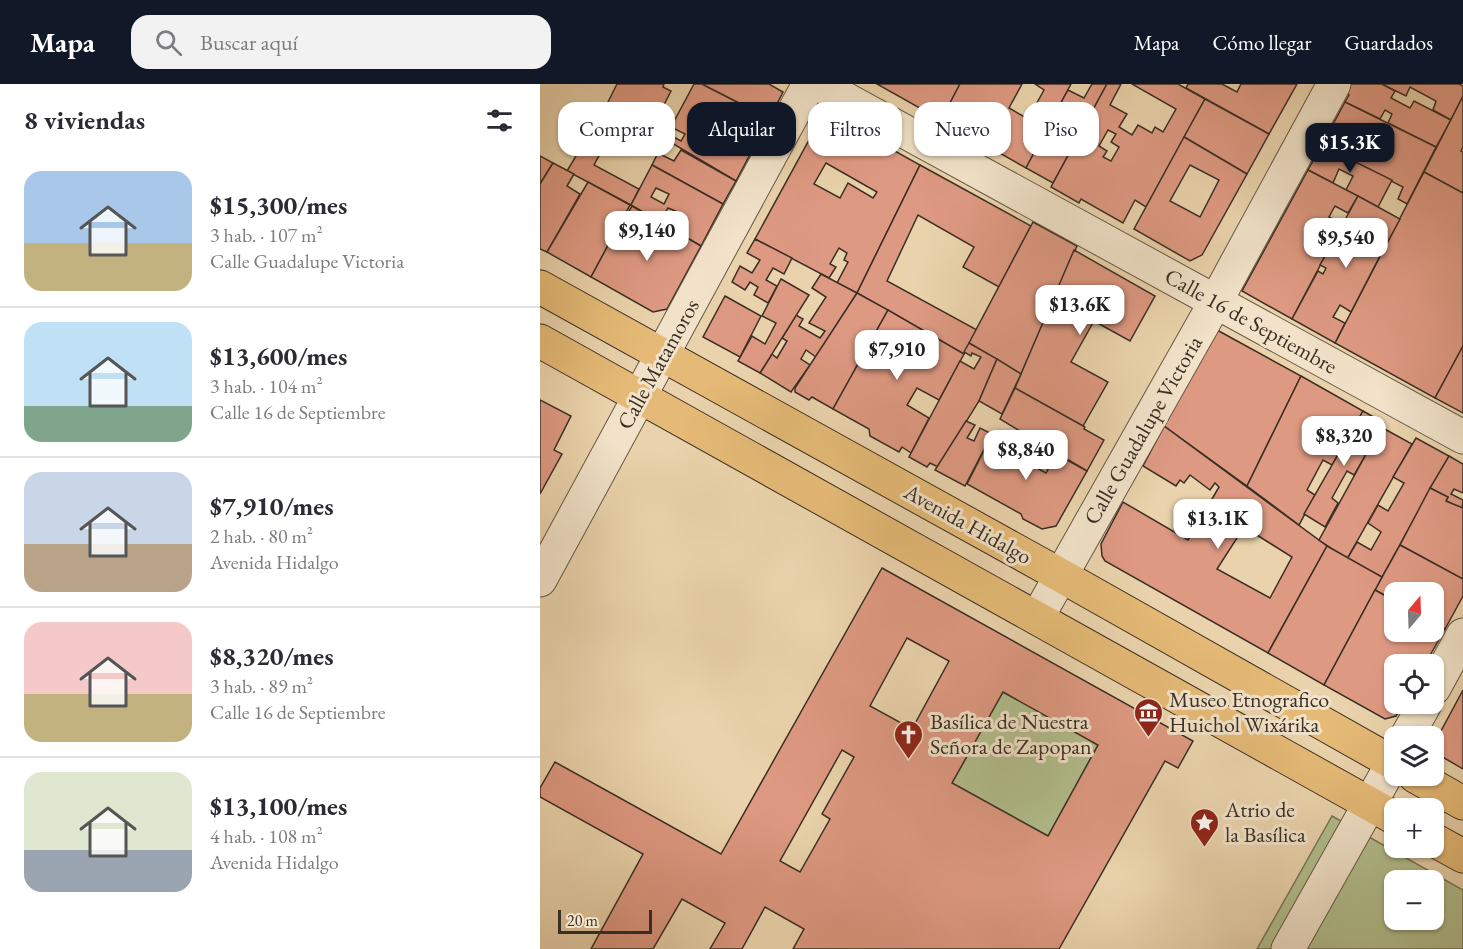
<!DOCTYPE html>
<html lang="es">
<meta charset="utf-8">
<style>
:root{--surface:#fff;--page:#f2f2f3;--text:#2b2b33;--muted:#7c7c81;--line:#e1e1e2;--accent:#111827}
body{margin:0;font-family:"EB Garamond",serif;background:var(--page);color:var(--text);height:100vh;display:flex;flex-direction:column;font-size:22px;white-space:nowrap}
*{box-sizing:border-box;margin:0}
p{font-size:20px;color:var(--muted)}
.icon{flex:none;width:33px;height:33px;fill:none;stroke:currentColor;stroke-width:2;stroke-linecap:round;stroke-linejoin:round}
.map{position:relative;flex:1;overflow:hidden}
.details{display:flex;flex-direction:column;background:var(--surface);width:540px}
.details>*{flex:none}
.top-card{position:absolute;left:18px;top:18px;width:570px;height:54px;display:flex;gap:12px}
.needle{width:39px;rotate:19deg}
.tools{position:absolute;left:844px;top:498px;display:grid;gap:12px}
.tools a{display:grid;place-items:center;width:60px;height:60px;border-radius:12px;background:var(--surface);box-shadow:0 2px 4px #0004;font-size:30px}
.scale{position:absolute;left:18px;bottom:15px;width:94px;box-sizing:border-box;padding-left:6px;border:3px solid #3a2f24;border-top:0;font-size:16px;line-height:21px;white-space:nowrap;color:#3a2f24;-webkit-text-stroke:4px #f1e2c9;paint-order:stroke}
.price{position:absolute;translate:-50% -51px;padding:0 14px;border-radius:12px;background:#fff;color:#222;font-size:20px;line-height:39px;filter:drop-shadow(0 2px 3px #0008)}
.price::after{content:'';position:absolute;left:50%;top:36px;width:18px;height:14px;margin-left:-9px;background:inherit;clip-path:polygon(0 0,100% 0,50% 100%)}
.price.current{background:var(--accent);color:#fff}
ul{padding:0;list-style:none}
li{display:flex;align-items:center;gap:18px;height:150px;padding:0 24px}
li+li{border-top:2px solid var(--line)}
li span{display:grid;place-items:center;flex:none;width:168px;height:120px;border-radius:18px;color:#555}
li>.icon{margin-inline-start:auto}
span .icon{width:72px;height:72px;fill:#fffc;stroke-width:1}
li b{font-size:26px}
h2{display:flex;justify-content:space-between;align-items:center;height:72px;padding:0 24px;font-size:26px}
.pill{padding:0 21px;border-radius:18px;background:var(--surface);box-shadow:0 2px 4px #0004;font-size:21px;line-height:54px}
.pill.current{background:var(--accent);color:#fff}
header{display:flex;align-items:center;gap:36px;box-sizing:border-box;height:84px;padding:0 30px;background:var(--accent);color:#fff}
header strong{font-size:28px}
nav{display:flex;gap:33px;margin-inline-start:auto;font-size:21px}
.search{width:420px;height:54px;background:var(--page);display:flex;align-items:center;gap:15px;box-sizing:border-box;padding:0 21px;border-radius:18px;color:var(--muted);font-size:22px}
main{display:flex;flex:1;min-height:0}
.map>svg:first-child{display:block}
</style>
<header>
<strong>Mapa</strong>
<div class="search"><svg class="icon" aria-label="search" viewBox="0 0 24 24"><circle cx="10" cy="10" r="6"/><path d="M15 15l6 6"/></svg>Buscar aquí</div>
<nav><a>Mapa</a><a>Cómo llegar</a><a>Guardados</a></nav>
</header>
<main>
<section class="details">
<h2>8 viviendas<svg class="icon" aria-label="filters" viewBox="0 0 24 24"><path d="M4 7h16M4 17h16"/><circle cx="9" cy="7" r="2"/><circle cx="15" cy="17" r="2"/></svg></h2>
<ul>
<li><span style="background:linear-gradient(#a9c7e8 60%,#c2b280 0)"><svg class="icon" aria-label="home" viewBox="0 0 24 24"><path d="M3 11l9-7 9 7M6 9v11h12V9"/></svg></span><div><b>$15,300/mes</b><p>3 hab. · 107 m²</p><p>Calle Guadalupe Victoria</p></div></li>
<li><span style="background:linear-gradient(#bfe0f5 70%,#7fa58c 0)"><svg class="icon" aria-label="home" viewBox="0 0 24 24"><path d="M3 11l9-7 9 7M6 9v11h12V9"/></svg></span><div><b>$13,600/mes</b><p>3 hab. · 104 m²</p><p>Calle 16 de Septiembre</p></div></li>
<li><span style="background:linear-gradient(#c9d6e8 60%,#b9a48a 0)"><svg class="icon" aria-label="home" viewBox="0 0 24 24"><path d="M3 11l9-7 9 7M6 9v11h12V9"/></svg></span><div><b>$7,910/mes</b><p>2 hab. · 80 m²</p><p>Avenida Hidalgo</p></div></li>
<li><span style="background:linear-gradient(#f6c9c9 60%,#c2b280 0)"><svg class="icon" aria-label="home" viewBox="0 0 24 24"><path d="M3 11l9-7 9 7M6 9v11h12V9"/></svg></span><div><b>$8,320/mes</b><p>3 hab. · 89 m²</p><p>Calle 16 de Septiembre</p></div></li>
<li><span style="background:linear-gradient(#dfe7d0 65%,#9aa5b1 0)"><svg class="icon" aria-label="home" viewBox="0 0 24 24"><path d="M3 11l9-7 9 7M6 9v11h12V9"/></svg></span><div><b>$13,100/mes</b><p>4 hab. · 108 m²</p><p>Avenida Hidalgo</p></div></li>
</ul>
</section>
<div class="map">
<svg width="923" height="865" viewBox="0 0 923 865">
<rect width="100%" height="100%" fill="#ead3ac"/>
<filter id="stains"><feTurbulence type="fractalNoise" baseFrequency=".00333" numOctaves="4"/><feColorMatrix values="0 0 0 0 .2 0 0 0 0 .09 0 0 0 0 .02 0 0 0 .5 -.17"/></filter>
<radialGradient id="worn" r=".72"><stop offset=".6" stop-color="#630" stop-opacity="0"/><stop offset="1" stop-color="#630" stop-opacity=".3"/></radialGradient>
<g fill="#b2be8d" stroke="#767658" stroke-width="1.5" fill-rule="evenodd">
<polygon points="463,608 558,661 508,752 412,699"/>
<path d="M792 732 923 806V865H717ZM855 796H894V836H855Z"/>
</g>
<g fill="#de9982" stroke="#3a2f24" stroke-width="1.5" fill-rule="evenodd">
<polygon points="77,0 124,0 123,3 131,7 112,44 83,28 54,81 99,105 91,121 27,87 66,22"/>
<polygon points="154,0 162,0 207,23 210,19 231,31 196,97 125,55 128,50 141,57 145,50 131,43"/>
<polygon points="162,0 229,0 243,8 231,31 210,19 207,23"/>
<polygon points="337,0 420,0 401,36"/>
<polygon points="420,0 482,0 469,24 488,35 504,6 495,0 531,0 486,84 401,36"/>
<polygon points="552,0 567,0 513,99 486,84 504,50 516,57 529,32 517,26 528,6 544,14"/>
<path d="M567 0H581L570 21 587 30 579 43 592 51 598 41 612 49 615 43 623 48 636 25 592 0H638L665 15 606 123 595 116 583 139 541 115 539 119 511 103ZM568 46 576 50 571 58 579 63 571 77 563 73 567 67 559 62Z"/>
<polygon points="648,0 682,0 697,8 701,0 757,0 729,50 646,4"/>
<polygon points="805,0 842,0 855,7 851,14 870,24 874,17 911,36 896,63 848,39 852,30 845,26 840,35 805,18 809,11 802,6"/>
<polygon points="842,0 919,0 923,2 923,12 911,36 893,26 896,17 870,3 866,12"/>
<polygon points="923,12 923,63 921,67 923,68 923,109 884,88"/>
<polygon points="665,15 729,50 707,90 644,53"/>
<polygon points="805,18 896,63 867,120 858,115 863,103 797,69 800,65 784,57"/>
<path d="M294 33 380 81 317 209 297 199 308 178 304 176 307 169 299 164 290 180 296 183 289 194 215 155 280 36ZM286 79 337 108 333 114 308 99 300 114 274 100Z"/>
<path d="M644 53 707 90 662 171 650 177 594 145ZM650 81 679 96 660 133 630 117Z"/>
<polygon points="784,57 800,65 797,69 852,96 838,123 806,106 813,92 799,85 793,99 768,86"/>
<polygon points="141,66 196,97 183,120 112,81 118,69 134,77"/>
<polygon points="0,72 13,79 0,100"/>
<polygon points="13,79 34,90 27,102 40,110 7,168 0,165 0,100"/>
<path d="M112 81 183 120 161 162 132 145 140 129 128 124 120 138 91 121ZM116 104 129 110 124 120 111 113Z"/>
<polygon points="380,81 491,142 459,203 423,183 434,163 378,131 347,197 437,246 424,270 317,209"/>
<polygon points="768,86 818,112 808,129 795,122 789,133 802,140 752,235 702,207"/>
<polygon points="884,88 923,109 923,262 895,314 795,259"/>
<polygon points="48,98 90,121 51,193 7,168"/>
<polygon points="818,112 860,135 845,163 831,155 829,159 842,168 811,228 800,221 793,233 805,239 795,259 752,235 778,187 783,190 786,184 780,181 796,153 815,163 818,158 799,147"/>
<polygon points="92,122 161,162 127,225 113,228 51,193 72,154 90,164 97,152 80,142"/>
<polygon points="493,138 537,162 481,290 429,259"/>
<polygon points="215,155 252,174 244,190 233,184 226,196 237,202 228,219 214,211 218,203 210,198 205,206 192,198 200,182 212,189 220,176 207,169"/>
<polygon points="534,166 615,212 590,257 554,237 531,278 568,298 543,342 475,304"/>
<polygon points="281,190 317,209 276,273 266,266 261,275 270,281 251,308 220,289 232,270 237,274 247,257 242,254 256,231 263,235 259,242 280,254 285,247 269,239 286,213 272,204"/>
<polygon points="241,195 269,211 220,289 198,277 212,252 225,260 236,239 222,232"/>
<polygon points="317,209 348,226 293,325 272,313 269,316 255,308 255,304"/>
<polygon points="185,212 221,232 200,273 163,253"/>
<polygon points="348,226 424,270 399,316 377,304 367,321 389,334 371,369 362,363 359,368 330,352 329,345 293,325"/>
<polygon points="677,246 761,292 707,402 624,342"/>
<polygon points="429,259 457,275 439,317 398,383 390,379 387,383 369,373 420,277 434,285 441,273 432,269 431,272 424,268"/>
<polygon points="923,262 923,329 895,314"/>
<polygon points="457,275 481,290 462,330 439,317"/>
<polygon points="761,292 823,327 792,381 783,376 767,406 775,411 759,441 707,402"/>
<polygon points="475,304 545,343 544,345 564,356 547,387 460,335"/>
<polygon points="0,316 31,332 14,366 22,370 0,410"/>
<polygon points="823,327 844,339 814,391 807,387 792,414 798,419 785,443 764,430"/>
<polygon points="426,337 435,341 427,354 434,357 440,344 452,350 425,402 395,386"/>
<path d="M624 342 787 462 728 569 565 477 562 472 561 460 583 418 648 456 679 403 675 399 670 406 650 391 644 399 640 396 636 402 603 382ZM704 443 752 473 730 514 677 485Z"/>
<polygon points="841,343 872,360 807,475 779,456"/>
<polygon points="479,348 495,357 492,362 489,361 484,370 489,372 486,378 506,389 516,370 547,387 516,442 502,445 483,435 481,430 427,400 452,351 473,362"/>
<polygon points="876,354 909,372 842,493 807,475 817,458 831,466 841,448 828,439 838,421 848,427 864,399 853,393"/>
<polygon points="909,372 923,380 923,409 914,405 911,410 923,416 922,425 906,417 908,413 890,404"/>
<polygon points="890,404 908,413 906,417 923,424 923,495 860,461"/>
<polygon points="860,461 923,495 923,512 905,545 894,539 894,508 855,508 855,517 835,506"/>
<polygon points="787,462 842,493 784,601 728,569"/>
<path d="M342 484 653 657 638 684 625 677 519 865H253L264 845 225 823 202 865H170L185 839 142 815 113 865H51L103 770 0 713V704L15 678 181 770ZM367 554 409 577 372 645 330 622ZM463 608 558 661 508 752 412 699ZM302 666 314 673 282 730 290 735 260 788 240 777Z"/>
<polygon points="835,506 855,517 855,548 894,548 894,539 905,545 885,580 855,580 855,620 863,620 856,632 845,635 784,601"/>
<polygon points="923,606 923,685 894,668 894,660"/>
</g>
<g fill="none" stroke-linecap="round" stroke-linejoin="round">
<defs>
<g id="minor">
<polyline points="278,0 923,353"/>
<polyline points="0,496 269,0"/>
<polyline points="497,534 676,217 794,0"/>
<polyline points="894,604 923,551"/>
<polyline points="867,652 885,620"/>
<polyline points="748,865 855,675"/>
</g>
<g id="major">
<polyline points="0,203 520,491 855,680"/>
<polyline points="0,257 855,734"/>
<polyline points="875,692 923,719"/>
<polyline points="894,756 923,772"/>
</g>
</defs>
<use href="#minor" stroke="#665846" stroke-width="35"/>
<use href="#major" stroke="#3a2f24" stroke-width="35"/>
<use href="#minor" stroke="#f1e2c9" stroke-width="33"/>
<use href="#major" stroke="#e5ba76" stroke-width="33"/>
</g>
<defs>
<symbol id="museum-pin" viewBox="-11 -11 22 30"><path d="M0 17L-7.5 6A9.5 9.5 0 1 1 7.5 6Z" fill="#8f2418" stroke="#f1e2c9"/><path d="M0-6L6-3V-2H-6V-3ZM-5-1h2V3h-2ZM-1-1h2V3h-2ZM3-1h2V3H3ZM-6 4H6V6H-6Z" fill="#fff"/></symbol>
<symbol id="church-pin" viewBox="-11 -11 22 30"><path d="M0 17L-7.5 6A9.5 9.5 0 1 1 7.5 6Z" fill="#8f2418" stroke="#f1e2c9"/><path d="M-1.2-6h2.4v3.5h3.3v2.4h-3.3V6h-2.4V-.1h-3.3v-2.4h3.3Z" fill="#fff"/></symbol>
<symbol id="sight-pin" viewBox="-11 -11 22 30"><path d="M0 17L-7.5 6A9.5 9.5 0 1 1 7.5 6Z" fill="#8f2418" stroke="#f1e2c9"/><path d="M0-6L1.8-2.2L6-1.7L2.9 1.2L3.7 5.4L0 3.3L-3.7 5.4L-2.9 1.2L-6-1.7L-1.8-2.2Z" fill="#fff"/></symbol>
</defs>
<g fill-rule="evenodd">
<use href="#museum-pin" x="592" y="612" width="33" height="45"/>
<use href="#church-pin" x="352" y="634" width="33" height="45"/>
<use href="#sight-pin" x="648" y="722" width="33" height="45"/>
</g>
<g text-anchor="middle" dominant-baseline="central" stroke-width="6" stroke-linejoin="round" paint-order="stroke">
<g font-size="22" fill="#3a2f24" stroke="#f1e2c9">
<text transform="translate(711 237) rotate(29)">Calle 16 de Septiembre</text>
<text transform="translate(118 280) rotate(-61)">Calle Matamoros</text>
<text transform="translate(603 346) rotate(-60)">Calle Guadalupe Victoria</text>
<text transform="translate(428 440) rotate(29)">Avenida Hidalgo</text>
</g>
<g font-size="22" fill="#3a2f24" stroke="#f1e2c9" text-anchor="start">
<text x="629" y="615">Museo Etnografico<tspan x="629" dy="25">Huichol Wixárika</tspan></text>
<text x="390" y="637">Basílica de Nuestra<tspan x="390" dy="25">Señora de Zapopan</tspan></text>
<text x="685" y="725">Atrio de<tspan x="685" dy="25">la Basílica</tspan></text>
</g>
</g>
<rect width="100%" height="100%" filter="url(#stains)"/>
<rect width="100%" height="100%" fill="url(#worn)"/>
</svg>
<div class="tools">
<a><svg class="needle" viewBox="-14 -14 28 28"><path d="M0-13l5 13h-10z" fill="#e53935"/><path d="M0 13l5-13h-10z" fill="#7c7c81"/></svg></a>
<a><svg class="icon" aria-label="locate" viewBox="0 0 24 24"><circle cx="12" cy="12" r="6"/><path d="M12 2v4M12 18v4M2 12h4M18 12h4"/></svg></a>
<a><svg class="icon" aria-label="layers" viewBox="0 0 24 24"><path d="M12 4l9 5-9 5-9-5zM3 14l9 5 9-5"/></svg></a>
<a>+</a>
<a>−</a>
</div>
<div class="scale">20 m</div>
<b class="price current" style="left:810px;top:90px">$15.3K</b>
<b class="price" style="left:107px;top:178px">$9,140</b>
<b class="price" style="left:806px;top:185px">$9,540</b>
<b class="price" style="left:540px;top:252px">$13.6K</b>
<b class="price" style="left:357px;top:297px">$7,910</b>
<b class="price" style="left:804px;top:383px">$8,320</b>
<b class="price" style="left:486px;top:397px">$8,840</b>
<b class="price" style="left:678px;top:466px">$13.1K</b>
<div class="top-card">
<a class="pill">Comprar</a>
<a class="pill current">Alquilar</a>
<a class="pill">Filtros</a>
<a class="pill">Nuevo</a>
<a class="pill">Piso</a>
</div>
</div>
</main>
